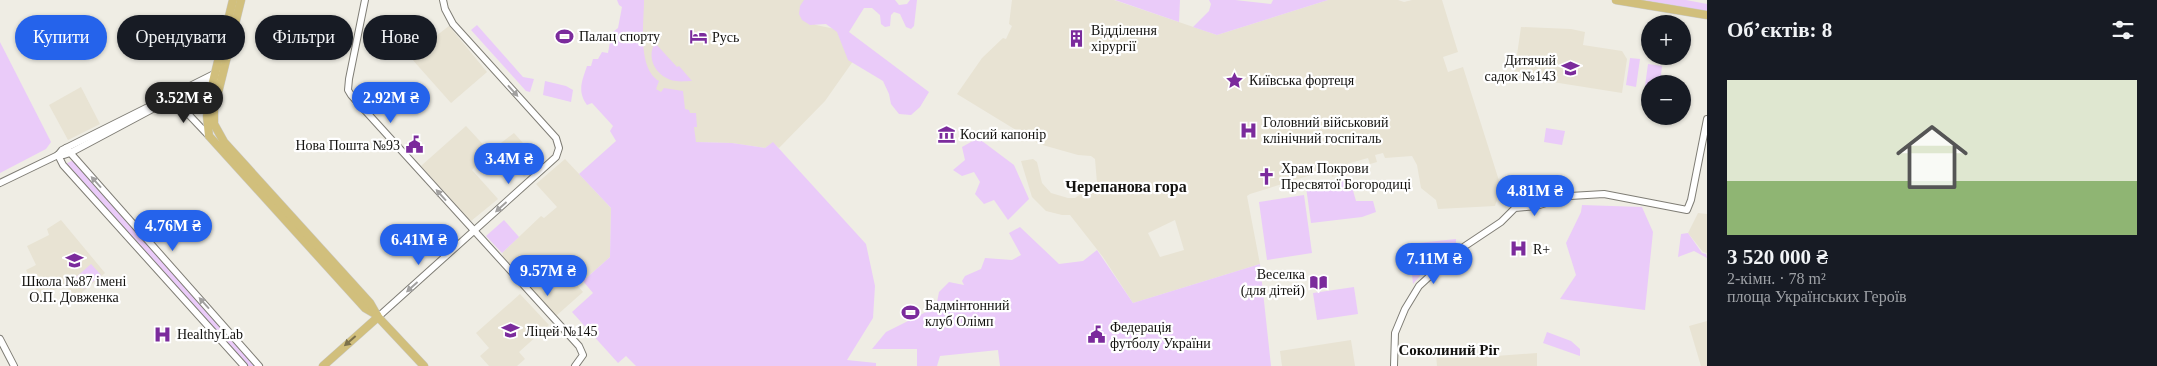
<!DOCTYPE html>
<html lang="uk">
<meta charset="utf-8">
<style>
:root{--surface:#171b24;--page:#20242c;--text:#f1f3f6;--muted:#9ea1a6;--accent:#2563eb}
body{margin:0;font-family:"Times New Roman",serif;background:var(--page);color:var(--text);height:100vh;display:flex;flex-direction:column;font-size:19px;white-space:nowrap}
*{box-sizing:border-box;margin:0}
p{font-size:16px;color:var(--muted)}
.icon{flex:none;width:28px;height:28px;fill:none;stroke:currentColor;stroke-width:2;stroke-linecap:round;stroke-linejoin:round}
.map{position:relative;flex:1;overflow:hidden}
.sheet{display:flex;flex-direction:column;background:var(--surface);width:450px}
.sheet>*{flex:none}
.guide{position:absolute;left:15px;top:15px;width:475px;height:45px;display:flex;gap:10px}
.buttons{position:absolute;left:1641px;top:15px;display:grid;gap:10px}
.buttons a{display:grid;place-items:center;width:50px;height:50px;border-radius:50%;background:var(--surface);box-shadow:0 1px 4px #0004;font-size:25px}
.price{position:absolute;translate:-50% -42px;padding:0 11px;border-radius:18px;background:var(--accent);color:#fff;font-size:16px;line-height:32px;filter:drop-shadow(0 1px 2px #0008)}
.price::after{content:'';position:absolute;left:50%;top:30px;width:15px;height:11px;margin-left:-8px;background:inherit;clip-path:polygon(0 0,100% 0,50% 100%)}
.price.active{background:#222;color:#fff}
ul{padding:0;list-style:none}
li{display:grid;align-content:center;gap:10px;height:265px;padding:0 20px}
li span{display:grid;place-items:center;height:155px;border-radius:0px;color:#555}
li>.icon{margin-inline-start:auto}
span .icon{width:90px;height:90px;fill:#fffc;stroke-width:1}
li b{font-size:21px}
h2{display:flex;justify-content:space-between;align-items:center;height:60px;padding:0 20px;font-size:21px}
.chip{padding:0 18px;border-radius:22px;background:var(--surface);box-shadow:0 1px 4px #0004;font-size:18px;line-height:45px}
.chip.active{background:var(--accent);color:#fff}
main{display:flex;flex:1;min-height:0}
.map>svg:first-child{display:block}
</style>
<main>
<div class="map">
<svg width="1707" height="366" viewBox="0 0 1707 366">
<rect width="100%" height="100%" fill="#efede4"/>
<g fill="#e8e3d3" fill-rule="evenodd">
<polygon points="638,0 808,0 809,20 816,25 840,30 863,47 825,101 779,148 773,143 765,148 732,143 696,142 633,67"/>
<path d="M1012 0H1114L1217 35 1328 0H1398L1404 2 1412 0H1442L1458 52 1443 57 1448 72 1463 67 1501 187 1495 206 1438 209 1436 200 1421 188 1417 165 1412 156 1385 158 1383 153 1375 155 1377 162 1370 164 1368 158 1336 167 1338 175 1332 177 1330 169 1250 194 1247 196 1260 264 1133 303 1103 257 1070 215H1062L1046 211 1032 197 1021 161 1033 159 1037 162 1042 183 1051 193 1068 198H1075L1097 183 1095 159 1091 156 1078 155 1039 144 957 94 982 58 1003 38 1006 39 1012 26 1009 24ZM1175 220 1184 250 1160 257 1148 233Z"/>
<polygon points="449,26 487,72 451,103 411,58 416,34 432,39"/>
<polygon points="1521,27 1571,29 1585,32 1583,45 1622,51 1627,59 1622,93 1514,76"/>
<polygon points="81,87 100,124 68,140 49,105"/>
<polygon points="466,126 490,152 472,170 498,199 471,221 421,166"/>
<polygon points="514,133 540,162 524,177 497,146"/>
<polygon points="565,159 611,208 610,257 583,281 574,270 570,272 572,275 570,277 583,292 556,316 502,257 503,255 502,253 541,216 544,218 557,207 536,184"/>
<polygon points="1698,213 1707,214 1707,253 1703,252 1688,233"/>
<polygon points="61,220 105,273 75,298 64,285 40,297 26,270 36,265 27,246 49,235 47,229"/>
<polygon points="520,294 549,325 519,352 525,359 517,366 489,366 480,356 489,348 476,333"/>
<polygon points="1707,321 1707,366 1701,366 1689,326"/>
<polygon points="1351,340 1355,366 1282,366 1280,351"/>
<polygon points="1537,353 1537,366 1437,366 1436,355 1496,356"/>
</g>
<g fill="#eacbf9">
<path d="M617 0H644C644 23 637 68 659 81L656 89 661 92 664 88 683 91 685 109 689 110 690 113H696L697 127H694L696 142 732 143 765 148 773 142 866 244 875 286 873 318 847 360 876 363V366H636L626 356 618 363 572 312 593 293 583 281 610 257 611 208 579 174 616 141 610 131 613 126 592 103 587 105C577 91 582 81 587 66H591L593 59H598L602 52 608 53 611 36 609 35V32H613L618 28 622 7 619 5Z"/>
<polygon points="804,0 895,0 899,5 907,4 910,0 917,0 914,26 911,29 906,27 900,14 894,12 891,15 890,26 885,27 881,24 880,15 872,8 864,8 849,32 929,92 920,107 911,115 899,114 891,104 889,94 883,81 848,60 837,32 826,24 810,25 802,20 799,14 800,6"/>
<polygon points="1114,0 1180,0 1179,22 1115,0"/>
<polygon points="1209,0 1235,0 1271,4 1273,0 1328,0 1217,35 1193,27 1209,11 1211,4"/>
<polygon points="1644,0 1686,0 1707,4 1707,11"/>
<polygon points="477,25 523,77 534,79 530,92 526,91 471,30"/>
<polygon points="0,42 51,142 46,149 0,173"/>
<path d="M655 43 677 67 679 66 692 81C687 81 681 82 676 81 658 79 645 59 655 43Z"/>
<polygon points="1630,58 1640,59 1636,87 1626,85"/>
<polygon points="1648,64 1662,66 1660,84 1650,84 1650,87 1645,86"/>
<polygon points="545,81 566,86 573,90 571,102 543,95"/>
<polygon points="1546,128 1565,131 1562,145 1544,142"/>
<polygon points="978,138 1014,165 1029,199 1008,220 994,200 984,204 975,194 980,182 974,172 962,176 953,170 965,160 962,147"/>
<polygon points="76,159 259,366 244,366 63,165"/>
<polygon points="1350,180 1356,201 1373,201 1376,212 1362,217 1311,223 1306,187"/>
<polygon points="1304,195 1312,253 1267,260 1259,202"/>
<polygon points="1582,205 1642,207 1653,232 1645,310 1560,299 1576,275 1566,243 1581,212"/>
<polygon points="504,220 519,237 502,253 486,236"/>
<polygon points="1020,227 1059,264 1083,261 1097,250 1133,303 1260,264 1271,366 1000,366 998,350 940,356 937,366 917,366 917,349 872,349 886,332 936,307 939,292 949,282 964,285 962,281 965,276 981,269 985,258 1012,260 1021,255 1009,233"/>
<polygon points="1688,233 1702,253 1706,254 1707,258 1694,251 1678,257 1681,234"/>
<polygon points="1456,239 1456,243 1431,263 1413,284 1409,244"/>
<polygon points="91,264 101,275 84,289 75,278"/>
<polygon points="1354,287 1358,314 1317,320 1313,293"/>
<polygon points="1547,332 1571,341 1580,349 1580,356 1543,343"/>
</g>
<g fill="none" stroke-linecap="round" stroke-linejoin="round">
<defs>
<g id="secondary">
<polyline points="365,0 349,79 348,90 351,95 579,346 583,355 575,366"/>
<polyline points="173,98 209,136"/>
<polyline points="66,148 259,366"/>
<polyline points="58,155 63,165 244,366"/>
<polyline points="58,155 64,155 70,153 173,98 216,78"/>
<polyline points="0,183 58,155 62,150 216,73 219,73"/>
<polyline points="378,317 556,157 559,148 556,138 453,24 445,9 443,0"/>
<polyline points="0,339 14,366"/>
<polyline points="1394,366 1395,333 1405,309 1419,286 1456,252 1501,222 1515,208 1536,206 1570,196 1604,194 1687,210 1691,200 1707,119"/>
</g>
<g id="primary">
<polyline points="233,0 210,94 207,116 209,136 365,308 377,315"/>
<polyline points="241,0 214,109 214,124 224,142 370,303 378,317 424,366"/>
<polyline points="1616,0 1707,15"/>
<polyline points="323,366 378,317"/>
</g>
</defs>
<use href="#secondary" stroke="#7f7d75" stroke-width="8"/>
<use href="#primary" stroke="#cbcbca" stroke-width="9"/>
<use href="#secondary" stroke="#fff" stroke-width="6"/>
<use href="#primary" stroke="#d1bf7c" stroke-width="8"/>
</g>
<defs><path id="oneway-solid" d="M-6-.8H1V-3.2L6.5 0L1 3.2V.8H-6Z" transform="scale(1.25)"/></defs>
<g fill="#a1a09f">
<use href="#oneway-solid" transform="translate(513 91) rotate(48)"/>
<use href="#oneway-solid" transform="translate(96 182) rotate(-132)"/>
<use href="#oneway-solid" transform="translate(441 195) rotate(-132)"/>
<use href="#oneway-solid" transform="translate(501 207) rotate(138)"/>
<use href="#oneway-solid" transform="translate(412 287) rotate(138)"/>
<use href="#oneway-solid" transform="translate(204 303) rotate(-132)"/>
</g>
<use fill="#7c714b" href="#oneway-solid" transform="translate(350 341) rotate(139)"/>
<defs>
<symbol id="stadium-bare" viewBox="-9 -9 18 18"><path d="M0-5a6.5 5 0 1 0 0 10a6.5 5 0 1 0 0-10ZM-3.5-1.8h7v3.6h-7Z" fill="#7b2b9c" stroke="#fff" stroke-width="2.5" paint-order="stroke"/></symbol>
<symbol id="hotel-bare" viewBox="-9 -9 18 18"><path d="M-6-4.5h1.5V1H6V5H4.5V3h-9V5H-6ZM-4 0a1.8 1.8 0 1 1 3.6 0ZM.5 0V-2.5h3Q6-2.5 6 0Z" fill="#7b2b9c" stroke="#fff" stroke-width="2.5" paint-order="stroke"/></symbol>
<symbol id="building-bare" viewBox="-9 -9 18 18"><path d="M-4-6H4V6H1V3H-1V6H-4ZM-2.5-4.3h1.7v1.8h-1.7ZM.8-4.3h1.7v1.8H.8ZM-2.5-1h1.7V.8h-1.7ZM.8-1h1.7V.8H.8Z" fill="#7b2b9c" stroke="#fff" stroke-width="2.5" paint-order="stroke"/></symbol>
<symbol id="school-bare" viewBox="-9 -9 18 18"><path d="M0-5L7-2L0 1L-7-2ZM-4 1L0 2.5L4 1V4Q0 6-4 4Z" fill="#7b2b9c" stroke="#fff" stroke-width="2.5" paint-order="stroke"/></symbol>
<symbol id="sight-bare" viewBox="-9 -9 18 18"><path d="M0-6L1.8-2.2L6-1.7L2.9 1.2L3.7 5.4L0 3.3L-3.7 5.4L-2.9 1.2L-6-1.7L-1.8-2.2Z" fill="#7b2b9c" stroke="#fff" stroke-width="2.5" paint-order="stroke"/></symbol>
<symbol id="hospital-bare" viewBox="-9 -9 18 18"><path d="M-5-5h3v3.5h4V-5h3V5h-3V1.5h-4V5h-3Z" fill="#7b2b9c" stroke="#fff" stroke-width="2.5" paint-order="stroke"/></symbol>
<symbol id="museum-bare" viewBox="-9 -9 18 18"><path d="M0-6L6-3V-2H-6V-3ZM-5-1h2V3h-2ZM-1-1h2V3h-2ZM3-1h2V3H3ZM-6 4H6V6H-6Z" fill="#7b2b9c" stroke="#fff" stroke-width="2.5" paint-order="stroke"/></symbol>
<symbol id="civic-bare" viewBox="-9 -9 18 18"><path d="M-.6-6.5H3V-4.5H.6V-3L4-1V1h2V6H-6V1h2V-1L-.6-3ZM-1.2 2.5V6h2.4V2.5Z" fill="#7b2b9c" stroke="#fff" stroke-width="2.5" paint-order="stroke"/></symbol>
<symbol id="church-bare" viewBox="-9 -9 18 18"><path d="M-1.2-6h2.4v3.5h3.3v2.4h-3.3V6h-2.4V-.1h-3.3v-2.4h3.3Z" fill="#7b2b9c" stroke="#fff" stroke-width="2.5" paint-order="stroke"/></symbol>
<symbol id="library-bare" viewBox="-9 -9 18 18"><path d="M-6-4Q-3-5.5-.7-3.5V5Q-3 3-6 4ZM6-4Q3-5.5 .7-3.5V5Q3 3 6 4Z" fill="#7b2b9c" stroke="#fff" stroke-width="2.5" paint-order="stroke"/></symbol>
</defs>
<g fill-rule="evenodd">
<use href="#stadium-bare" x="552" y="24" width="25" height="25"/>
<use href="#hotel-bare" x="686" y="24" width="25" height="25"/>
<use href="#building-bare" x="1064" y="26" width="25" height="25"/>
<use href="#school-bare" x="1558" y="56" width="25" height="25"/>
<use href="#sight-bare" x="1222" y="68" width="25" height="25"/>
<use href="#hospital-bare" x="1236" y="118" width="25" height="25"/>
<use href="#museum-bare" x="934" y="122" width="25" height="25"/>
<use href="#civic-bare" x="402" y="132" width="25" height="25"/>
<use href="#church-bare" x="1254" y="164" width="25" height="25"/>
<use href="#hospital-bare" x="1506" y="236" width="25" height="25"/>
<use href="#school-bare" x="62" y="248" width="25" height="25"/>
<use href="#library-bare" x="1306" y="270" width="25" height="25"/>
<use href="#stadium-bare" x="898" y="300" width="25" height="25"/>
<use href="#school-bare" x="498" y="318" width="25" height="25"/>
<use href="#hospital-bare" x="150" y="322" width="25" height="25"/>
<use href="#civic-bare" x="1084" y="322" width="25" height="25"/>
</g>
<g text-anchor="middle" dominant-baseline="central" stroke-width="4.5" stroke-linejoin="round" paint-order="stroke">
<g font-size="14" fill="#13120f" stroke="#fff" text-anchor="start">
<text x="1091" y="30">Відділення<tspan x="1091" dy="16">хірургії</tspan></text>
<text x="579" y="36">Палац спорту</text>
<text x="712" y="37">Русь</text>
<text x="1556" y="60" text-anchor="end">Дитячий<tspan x="1556" dy="16">садок №143</tspan></text>
<text x="1249" y="80">Київська фортеця</text>
<text x="1263" y="122">Головний військовий<tspan x="1263" dy="16">клінічний госпіталь</tspan></text>
<text x="960" y="134">Косий капонір</text>
<text x="400" y="145" text-anchor="end">Нова Пошта №93</text>
<text x="1281" y="168">Храм Покрови<tspan x="1281" dy="16">Пресвятої Богородиці</tspan></text>
<text x="1533" y="249">R+</text>
<text x="1305" y="274" text-anchor="end">Веселка<tspan x="1305" dy="16">(для дітей)</tspan></text>
<text x="74" y="281" text-anchor="middle">Школа №87 імені<tspan x="74" dy="16">О.П. Довженка</tspan></text>
<text x="925" y="305">Бадмінтонний<tspan x="925" dy="16">клуб Олімп</tspan></text>
<text x="1110" y="327">Федерація<tspan x="1110" dy="16">футболу України</tspan></text>
<text x="525" y="331">Ліцей №145</text>
<text x="177" y="334">HealthyLab</text>
</g>
<g font-size="15" font-weight="bold" fill="#13120f" stroke="#fff">
<text x="1449" y="350">Соколиний Ріг</text>
</g>
<g font-size="16" font-weight="bold" fill="#13120f" stroke="#fff">
<text x="1126" y="186">Черепанова гора</text>
</g>
</g>
</svg>
<div class="buttons">
<a>+</a>
<a>−</a>
</div>
<b class="price active" style="left:184px;top:124px">3.52M ₴</b>
<b class="price" style="left:391px;top:124px">2.92M ₴</b>
<b class="price" style="left:509px;top:185px">3.4M ₴</b>
<b class="price" style="left:1535px;top:217px">4.81M ₴</b>
<b class="price" style="left:173px;top:252px">4.76M ₴</b>
<b class="price" style="left:419px;top:266px">6.41M ₴</b>
<b class="price" style="left:1434px;top:285px">7.11M ₴</b>
<b class="price" style="left:548px;top:297px">9.57M ₴</b>
<div class="guide">
<a class="chip active">Купити</a>
<a class="chip">Орендувати</a>
<a class="chip">Фільтри</a>
<a class="chip">Нове</a>
</div>
</div>
<section class="sheet">
<h2>Об’єктів: 8<svg class="icon" aria-label="filters" viewBox="0 0 24 24"><path d="M4 7h16M4 17h16"/><circle cx="9" cy="7" r="2"/><circle cx="15" cy="17" r="2"/></svg></h2>
<ul>
<li><span style="background:linear-gradient(#dfe7d0 65%,#8fb573 0)"><svg class="icon" aria-label="home" viewBox="0 0 24 24"><path d="M3 11l9-7 9 7M6 9v11h12V9"/></svg></span><div><b>3 520 000 ₴</b><p>2-кімн. · 78 m²</p><p>площа Українських Героїв</p></div></li>
</ul>
</section>
</main>
